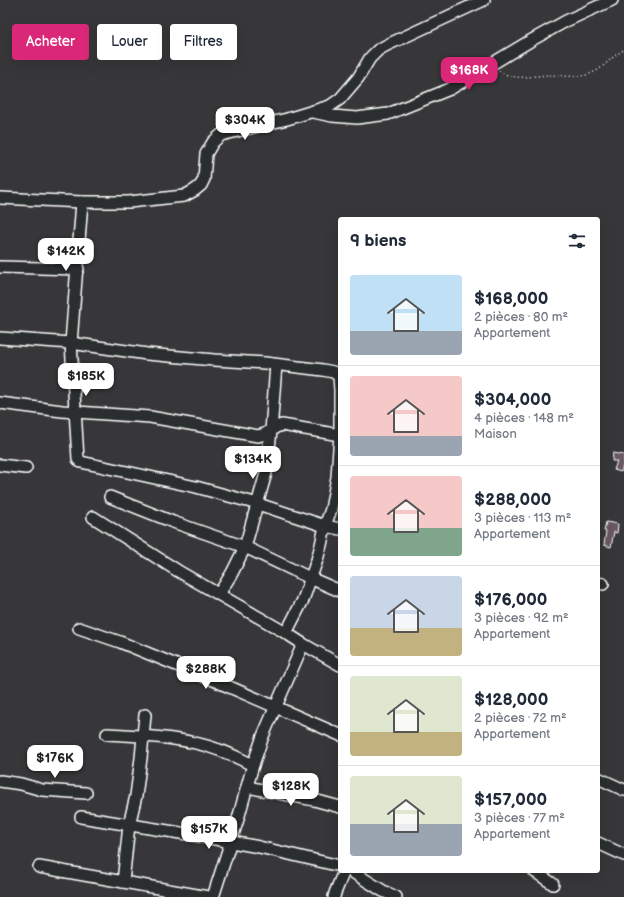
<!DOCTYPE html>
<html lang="fr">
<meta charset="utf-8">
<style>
:root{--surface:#fff;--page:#f6f6f7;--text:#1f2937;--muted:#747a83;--line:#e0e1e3;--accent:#db2777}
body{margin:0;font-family:"Balsamiq Sans",sans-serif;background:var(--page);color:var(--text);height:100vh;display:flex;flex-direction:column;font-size:15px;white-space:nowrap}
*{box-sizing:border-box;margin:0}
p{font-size:13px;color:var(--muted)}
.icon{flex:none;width:22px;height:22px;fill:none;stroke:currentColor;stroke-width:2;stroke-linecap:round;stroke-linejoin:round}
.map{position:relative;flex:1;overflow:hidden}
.details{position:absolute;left:338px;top:217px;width:262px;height:656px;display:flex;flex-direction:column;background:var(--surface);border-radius:4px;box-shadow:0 4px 16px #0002}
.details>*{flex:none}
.top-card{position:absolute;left:12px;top:24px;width:266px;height:36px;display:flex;gap:8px}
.price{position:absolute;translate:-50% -34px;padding:0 9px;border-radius:8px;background:#fff;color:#222;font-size:13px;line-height:26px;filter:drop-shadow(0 1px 2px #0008)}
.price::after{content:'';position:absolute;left:50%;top:24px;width:12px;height:9px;margin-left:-6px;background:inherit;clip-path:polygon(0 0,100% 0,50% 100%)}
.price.active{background:var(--accent);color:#fff}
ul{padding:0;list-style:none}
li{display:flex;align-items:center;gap:12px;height:100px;padding:0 12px}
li+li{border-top:1px solid var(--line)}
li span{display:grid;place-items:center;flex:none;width:112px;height:80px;border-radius:4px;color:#555}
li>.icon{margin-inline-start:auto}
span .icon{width:48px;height:48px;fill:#fffc;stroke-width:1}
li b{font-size:17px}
h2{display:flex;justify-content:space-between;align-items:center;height:48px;padding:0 12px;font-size:17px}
.tag{padding:0 14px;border-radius:4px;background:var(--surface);box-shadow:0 4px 16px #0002;font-size:14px;line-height:36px}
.tag.active{background:var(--accent);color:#fff}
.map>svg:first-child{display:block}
</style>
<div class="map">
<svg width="624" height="897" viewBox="0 0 624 897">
<rect width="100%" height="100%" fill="#373638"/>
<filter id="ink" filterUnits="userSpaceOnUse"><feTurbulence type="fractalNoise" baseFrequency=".025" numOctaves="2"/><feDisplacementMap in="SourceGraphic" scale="8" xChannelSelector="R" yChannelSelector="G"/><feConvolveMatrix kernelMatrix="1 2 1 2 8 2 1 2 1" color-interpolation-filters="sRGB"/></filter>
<g filter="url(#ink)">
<g fill="#69585f" stroke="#fff">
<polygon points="613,453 624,455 624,462 621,472 614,470 617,461 612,461"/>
<polygon points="606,522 618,524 617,533 614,532 611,547 604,545 606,531 604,531"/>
</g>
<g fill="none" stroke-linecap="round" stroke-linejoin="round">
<defs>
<g id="minor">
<polyline points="313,112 332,116 357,118 388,114 450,89 530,41 566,21 612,0"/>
<polyline points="0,198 82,202 129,202 184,196 195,190 201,185 204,179 206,154 213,142 221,135 287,119 330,106 340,99 358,78 370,58 378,50 387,45 484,0"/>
<polyline points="82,202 71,343 78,459 81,462 196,487 258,504 325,526 340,529"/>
<polyline points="0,267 78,269"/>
<polyline points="0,338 71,343 147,354 214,360 265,363 323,370 333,372 339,376 340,390 340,435 337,477 331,509 325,526 321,545 317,560 303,600 286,633"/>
<polyline points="0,403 62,411 150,417 258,436 265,434 276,427 282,425 340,435"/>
<polyline points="0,465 26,468"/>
<polyline points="110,497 173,522 245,547 310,578 340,591"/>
<polyline points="93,517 178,571 286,633 303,644 340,665"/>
<polyline points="598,583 603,584"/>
<polyline points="219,594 232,573 245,547 266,473 271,431 276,365"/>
<polyline points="79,628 120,642 218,682 340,735"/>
<path d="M107 734C145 736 184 737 219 750 231 754 242 760 253 765"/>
<polyline points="598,778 624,790"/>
<polyline points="0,781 21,784 42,790 86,793"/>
<polyline points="247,787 314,800 340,807"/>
<polyline points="81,817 199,836 259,847 340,866"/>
<polyline points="598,843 624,855"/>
<polyline points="39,867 208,897"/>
<polyline points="351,871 383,891 396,897"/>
<polyline points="534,871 553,884"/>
<polyline points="123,882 129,825 136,796 141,758 145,715"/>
<polyline points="213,897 238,819 253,765 263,736 303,644"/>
<polyline points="334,897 335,893 344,871"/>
</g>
</defs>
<use href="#minor" stroke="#fff" stroke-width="14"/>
<path stroke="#fff" stroke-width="1.5" stroke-dasharray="1 3" stroke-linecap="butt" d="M499 71C503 74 510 76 516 77 527 78 540 75 552 75 564 76 578 78 589 74 603 70 611 56 624 50"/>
<use href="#minor" stroke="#2a2d2e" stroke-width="11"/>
</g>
</g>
</svg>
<b class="price active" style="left:469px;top:91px">$168K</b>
<b class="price" style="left:245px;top:141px">$304K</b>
<b class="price" style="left:66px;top:272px">$142K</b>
<b class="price" style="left:86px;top:397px">$185K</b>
<b class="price" style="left:253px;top:480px">$134K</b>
<b class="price" style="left:206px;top:690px">$288K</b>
<b class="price" style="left:55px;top:779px">$176K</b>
<b class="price" style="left:291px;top:807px">$128K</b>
<b class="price" style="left:209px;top:850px">$157K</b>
<div class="top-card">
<a class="tag active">Acheter</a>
<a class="tag">Louer</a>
<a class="tag">Filtres</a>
</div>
<section class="details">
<h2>9 biens<svg class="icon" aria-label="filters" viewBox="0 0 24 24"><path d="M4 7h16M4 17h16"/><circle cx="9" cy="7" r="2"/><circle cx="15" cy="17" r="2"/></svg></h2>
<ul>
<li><span style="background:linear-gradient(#bfe0f5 70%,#9aa5b1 0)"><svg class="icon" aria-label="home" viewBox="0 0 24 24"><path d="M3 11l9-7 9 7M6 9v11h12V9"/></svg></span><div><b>$168,000</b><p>2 pièces · 80 m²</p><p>Appartement</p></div></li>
<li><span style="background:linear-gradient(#f6c9c9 75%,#9aa5b1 0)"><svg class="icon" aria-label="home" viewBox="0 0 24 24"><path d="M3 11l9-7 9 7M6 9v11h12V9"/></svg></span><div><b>$304,000</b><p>4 pièces · 148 m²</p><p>Maison</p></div></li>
<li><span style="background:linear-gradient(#f6c9c9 65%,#7fa58c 0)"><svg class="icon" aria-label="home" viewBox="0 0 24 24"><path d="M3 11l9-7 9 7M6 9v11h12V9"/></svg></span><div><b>$288,000</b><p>3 pièces · 113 m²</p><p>Appartement</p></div></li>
<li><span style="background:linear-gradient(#c9d6e8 65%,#c2b280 0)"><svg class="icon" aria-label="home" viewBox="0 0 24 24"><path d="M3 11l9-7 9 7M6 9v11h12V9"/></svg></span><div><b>$176,000</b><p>3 pièces · 92 m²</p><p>Appartement</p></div></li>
<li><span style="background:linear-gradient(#dfe7d0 70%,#c2b280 0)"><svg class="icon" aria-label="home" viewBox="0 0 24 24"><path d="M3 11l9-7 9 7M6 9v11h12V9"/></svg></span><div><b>$128,000</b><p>2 pièces · 72 m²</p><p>Appartement</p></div></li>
<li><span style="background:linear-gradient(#dfe7d0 60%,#9aa5b1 0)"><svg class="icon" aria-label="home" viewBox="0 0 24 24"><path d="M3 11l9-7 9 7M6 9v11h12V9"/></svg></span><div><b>$157,000</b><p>3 pièces · 77 m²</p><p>Appartement</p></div></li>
</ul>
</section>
</div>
